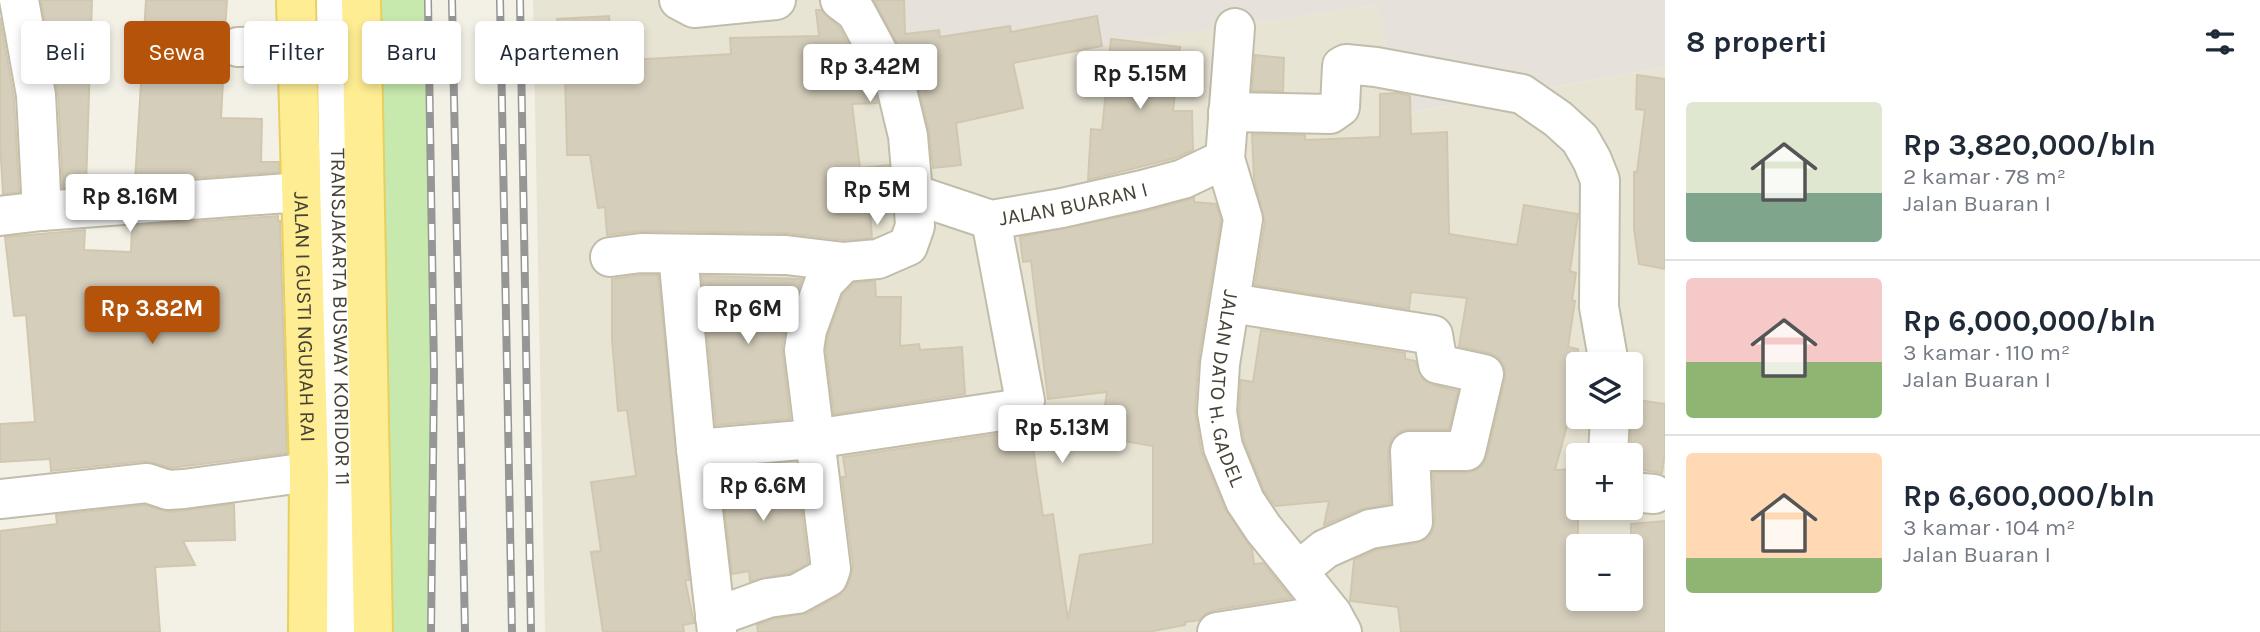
<!DOCTYPE html>
<html lang="id">
<meta charset="utf-8">
<style>
:root{--surface:#fff;--page:#f6f6f7;--text:#1f2937;--muted:#747a83;--line:#e0e1e3;--accent:#b45309}
body{margin:0;font-family:Karla,sans-serif;background:var(--page);color:var(--text);height:100vh;display:flex;flex-direction:column;font-size:26px;white-space:nowrap}
*{box-sizing:border-box;margin:0}
p{font-size:23px;color:var(--muted)}
.icon{flex:none;width:38px;height:38px;fill:none;stroke:currentColor;stroke-width:2;stroke-linecap:round;stroke-linejoin:round}
.map{position:relative;flex:1;overflow:hidden}
.drawer{display:flex;flex-direction:column;background:var(--surface);width:595px}
.drawer>*{flex:none}
.guide{position:absolute;left:21px;top:21px;width:665px;height:63px;display:flex;gap:14px}
.fabs{position:absolute;left:1566px;top:352px;display:grid;gap:14px}
.fabs a{display:grid;place-items:center;width:77px;height:77px;border-radius:7px;background:var(--surface);box-shadow:0 4px 10px #0003;font-size:35px}
.price{position:absolute;translate:-50% -60px;padding:0 16px;border-radius:7px;background:#fff;color:#222;font-size:23px;line-height:46px;filter:drop-shadow(0 2px 4px #0008)}
.price::after{content:'';position:absolute;left:50%;top:42px;width:21px;height:16px;margin-left:-10px;background:inherit;clip-path:polygon(0 0,100% 0,50% 100%)}
.price.current{background:var(--accent);color:#fff}
ul{padding:0;list-style:none}
li{display:flex;align-items:center;gap:21px;height:175px;padding:0 21px}
li+li{border-top:2px solid var(--line)}
li span{display:grid;place-items:center;flex:none;width:196px;height:140px;border-radius:7px;color:#555}
li>.icon{margin-inline-start:auto}
span .icon{width:84px;height:84px;fill:#fffc;stroke-width:1}
li b{font-size:30px}
h2{display:flex;justify-content:space-between;align-items:center;height:84px;padding:0 21px;font-size:30px}
.pill{padding:0 24px;border-radius:7px;background:var(--surface);box-shadow:0 4px 10px #0003;font-size:24px;line-height:63px}
.pill.current{background:var(--accent);color:#fff}
main{display:flex;flex:1;min-height:0}
.map>svg:first-child{display:block}
</style>
<main>
<div class="map">
<svg width="1665" height="632" viewBox="0 0 1665 632">
<rect width="100%" height="100%" fill="#f3f1e6"/>
<path fill="#e8e4d4" fill-rule="evenodd" d="M533 0H839L908 27 916 71 1379 5 1404 114 1665 67V632H545ZM1578 364H1631V416H1578ZM1578 455H1631V508H1578ZM1578 546H1631V598H1578Z"/>
<polygon fill="#e6e2db" points="839,0 1665,0 1665,67 1403,114 1378,5 915,72 908,27"/>
<polygon fill="#c7e9ad" points="361,0 428,0 433,632 373,632"/>
<g fill="#d5cebb" stroke="#d0c7ae" stroke-width="2">
<polygon points="41,0 92,0 86,186 63,188 58,94"/>
<polygon points="146,0 227,0 225,30 218,37 216,47 219,58 224,63 221,118 262,119 261,162 279,162 279,172 135,182"/>
<polygon points="874,0 904,0 905,34 939,30 940,37 1010,26 1011,32 1097,16 1102,46 1013,63 1023,108 956,123 961,165 933,168 929,131 917,81"/>
<polygon points="816,10 821,10 839,27 875,94 878,103 852,104 860,168 889,165 891,197 869,198 872,238 844,240 786,233 641,231 607,235 605,207 598,208 590,155 567,155 565,72 561,72 557,19 609,16 613,61 731,54 730,38 819,36"/>
<polygon points="0,18 14,98 19,192 3,194 0,143"/>
<polygon points="1111,39 1180,47 1173,111 1192,111 1193,150 1175,158 1088,180 1091,129 1102,130"/>
<polygon points="1255,55 1284,58 1283,91 1252,91"/>
<polygon points="1637,75 1665,79 1665,269 1639,264 1634,229 1634,172 1637,172 1645,110 1636,109"/>
<polygon points="1398,93 1410,96 1411,134 1447,132 1449,234 1517,245 1524,205 1578,214 1570,271 1576,273 1572,300 1575,301 1568,347 1578,349 1578,385 1555,470 1578,469 1578,598 1631,598 1631,524 1665,521 1665,632 1401,632 1398,607 1350,601 1354,560 1376,550 1417,543 1427,539 1432,532 1435,521 1433,473 1467,473 1476,470 1483,464 1487,456 1505,379 1505,368 1499,358 1489,353 1459,346 1467,298 1411,292 1409,309 1255,285 1265,222 1254,179 1252,134 1305,135 1305,140 1380,137 1380,94"/>
<polygon points="1194,198 1194,202 1216,204 1221,220 1198,363 1195,411 1201,451 1225,509 1252,549 1254,564 1263,563 1291,598 1214,610 1204,615 1200,620 1185,622 1185,625 1148,632 758,632 757,625 773,619 808,613 839,596 848,585 853,566 842,477 846,477 843,457 1012,432 1030,427 1043,516 1053,514 1068,620 1080,555 1153,544 1153,446 1100,437 1107,392 1048,399 1031,261 1023,262 1020,237 1147,211"/>
<polygon points="278,216 278,221 280,221 287,453 171,468 145,461 51,471 50,459 0,462 0,424 35,422 26,315 14,316 5,237 85,230 84,250 131,252 132,226"/>
<polygon points="642,275 658,275 689,580 685,580 694,623 683,625 684,632 603,632 591,552 601,551 591,482 636,476 627,410 618,411 612,339 612,279"/>
<polygon points="702,276 802,279 786,323 782,347 790,419 716,425"/>
<polygon points="875,281 876,297 901,297 900,346 919,344 920,350 962,347 965,394 834,414 826,350 828,335 843,295 854,283"/>
<polygon points="1261,330 1405,353 1405,359 1415,361 1423,380 1433,385 1458,391 1449,429 1409,429 1399,432 1391,440 1388,452 1390,504 1361,509 1324,525 1329,501 1275,506 1264,491 1244,441 1239,411 1241,380 1253,382"/>
<polygon points="1631,399 1665,404 1665,453 1662,473 1631,468"/>
<polygon points="769,465 772,487 798,483 808,563 790,573 750,581 749,571 732,574 720,469"/>
<polygon points="234,504 235,540 183,541 195,565 155,567 160,632 0,632 0,531 57,524 56,515 145,505 169,512"/>
</g>
<g fill="none" stroke-linecap="round" stroke-linejoin="round">
<defs>
<g id="minor">
<polyline points="19,0 36,95 42,211"/>
<path id="s1" d="M336 0 345 632"/>
<polyline points="679,0 694,8 776,0"/>
<polyline points="840,0 856,12 896,86 908,136 913,194 915,226 908,246 878,259 844,262"/>
<path id="s2" d="M1235 28 1225 159 1243 219 1220 364 1217 412 1223 447 1245 501 1263 528 1332 614 1342 632"/>
<polyline points="238,47 297,45"/>
<polyline points="1228,112 1330,114 1340,107 1342,66 1346,64 1376,67 1522,94 1558,119 1580,139 1592,160 1600,180 1599,307 1609,364"/>
<path id="s3" d="M913 194 991 220 1062 208 1142 190 1183 179 1225 159"/>
<polyline points="0,216 42,211 301,192"/>
<polyline points="678,254 696,449 717,632"/>
<polyline points="610,257 641,253 786,255 844,262 824,283 807,330 804,350 831,569 828,577 797,594 768,598 715,617"/>
<polyline points="1231,303 1433,335 1438,364 1484,374 1466,451 1410,451 1413,522 1370,529 1325,549 1298,571"/>
<polyline points="696,449 813,439 1009,410 1025,401 991,220"/>
<polyline points="1608,455 1610,416"/>
<polyline points="1631,492 1654,494"/>
<polyline points="0,499 147,483 168,490 184,489 309,472"/>
<polyline points="1217,632 1332,614"/>
</g>
<g id="major">
<path id="s4" d="M296 0 309 472 308 632"/>
<polyline points="361,0 373,632"/>
</g>
</defs>
<use href="#minor" stroke="#c2bdab" stroke-width="42"/>
<use href="#major" stroke="#e7cf60" stroke-width="42"/>
<use href="#minor" stroke="#fff" stroke-width="38"/>
<use href="#major" stroke="#ffed93" stroke-width="38"/>
<defs>
<g id="rail">
<polyline points="428,0 434,374 431,632"/>
<polyline points="452,0 465,632"/>
<polyline points="500,0 512,632"/>
<polyline points="520,0 531,632"/>
</g>
</defs>
<use href="#rail" stroke="#969696" stroke-width="8"/>
<use href="#rail" stroke="#fff" stroke-width="5" stroke-dasharray="16" stroke-linecap="butt"/>
</g>
<g text-anchor="middle" dominant-baseline="central" stroke-width="5" stroke-linejoin="round" paint-order="stroke">
<g font-size="21" fill="#464235" stroke="#fff">
<text stroke="none"><textPath href="#s3" startOffset="166">JALAN BUARAN I</textPath></text>
<text stroke="none"><textPath href="#s4" startOffset="317">JALAN I GUSTI NGURAH RAI</textPath></text>
<text stroke="none"><textPath href="#s1" startOffset="317">TRANSJAKARTA BUSWAY KORIDOR 11</textPath></text>
<text stroke="none"><textPath href="#s2" startOffset="366">JALAN DATO H. GADEL</textPath></text>
</g>
</g>
</svg>
<div class="fabs">
<a><svg class="icon" aria-label="layers" viewBox="0 0 24 24"><path d="M12 4l9 5-9 5-9-5zM3 14l9 5 9-5"/></svg></a>
<a>+</a>
<a>−</a>
</div>
<b class="price" style="left:870px;top:104px">Rp 3.42M</b>
<b class="price" style="left:1140px;top:111px">Rp 5.15M</b>
<b class="price" style="left:877px;top:227px">Rp 5M</b>
<b class="price" style="left:130px;top:234px">Rp 8.16M</b>
<b class="price current" style="left:152px;top:346px">Rp 3.82M</b>
<b class="price" style="left:748px;top:346px">Rp 6M</b>
<b class="price" style="left:1062px;top:465px">Rp 5.13M</b>
<b class="price" style="left:763px;top:523px">Rp 6.6M</b>
<div class="guide">
<a class="pill">Beli</a>
<a class="pill current">Sewa</a>
<a class="pill">Filter</a>
<a class="pill">Baru</a>
<a class="pill">Apartemen</a>
</div>
</div>
<section class="drawer">
<h2>8 properti<svg class="icon" aria-label="filters" viewBox="0 0 24 24"><path d="M4 7h16M4 17h16"/><circle cx="9" cy="7" r="2"/><circle cx="15" cy="17" r="2"/></svg></h2>
<ul>
<li><span style="background:linear-gradient(#dfe7d0 65%,#7fa58c 0)"><svg class="icon" aria-label="home" viewBox="0 0 24 24"><path d="M3 11l9-7 9 7M6 9v11h12V9"/></svg></span><div><b>Rp 3,820,000/bln</b><p>2 kamar · 78 m²</p><p>Jalan Buaran I</p></div></li>
<li><span style="background:linear-gradient(#f6c9c9 60%,#8fb573 0)"><svg class="icon" aria-label="home" viewBox="0 0 24 24"><path d="M3 11l9-7 9 7M6 9v11h12V9"/></svg></span><div><b>Rp 6,000,000/bln</b><p>3 kamar · 110 m²</p><p>Jalan Buaran I</p></div></li>
<li><span style="background:linear-gradient(#ffd9b3 75%,#8fb573 0)"><svg class="icon" aria-label="home" viewBox="0 0 24 24"><path d="M3 11l9-7 9 7M6 9v11h12V9"/></svg></span><div><b>Rp 6,600,000/bln</b><p>3 kamar · 104 m²</p><p>Jalan Buaran I</p></div></li>
</ul>
</section>
</main>
